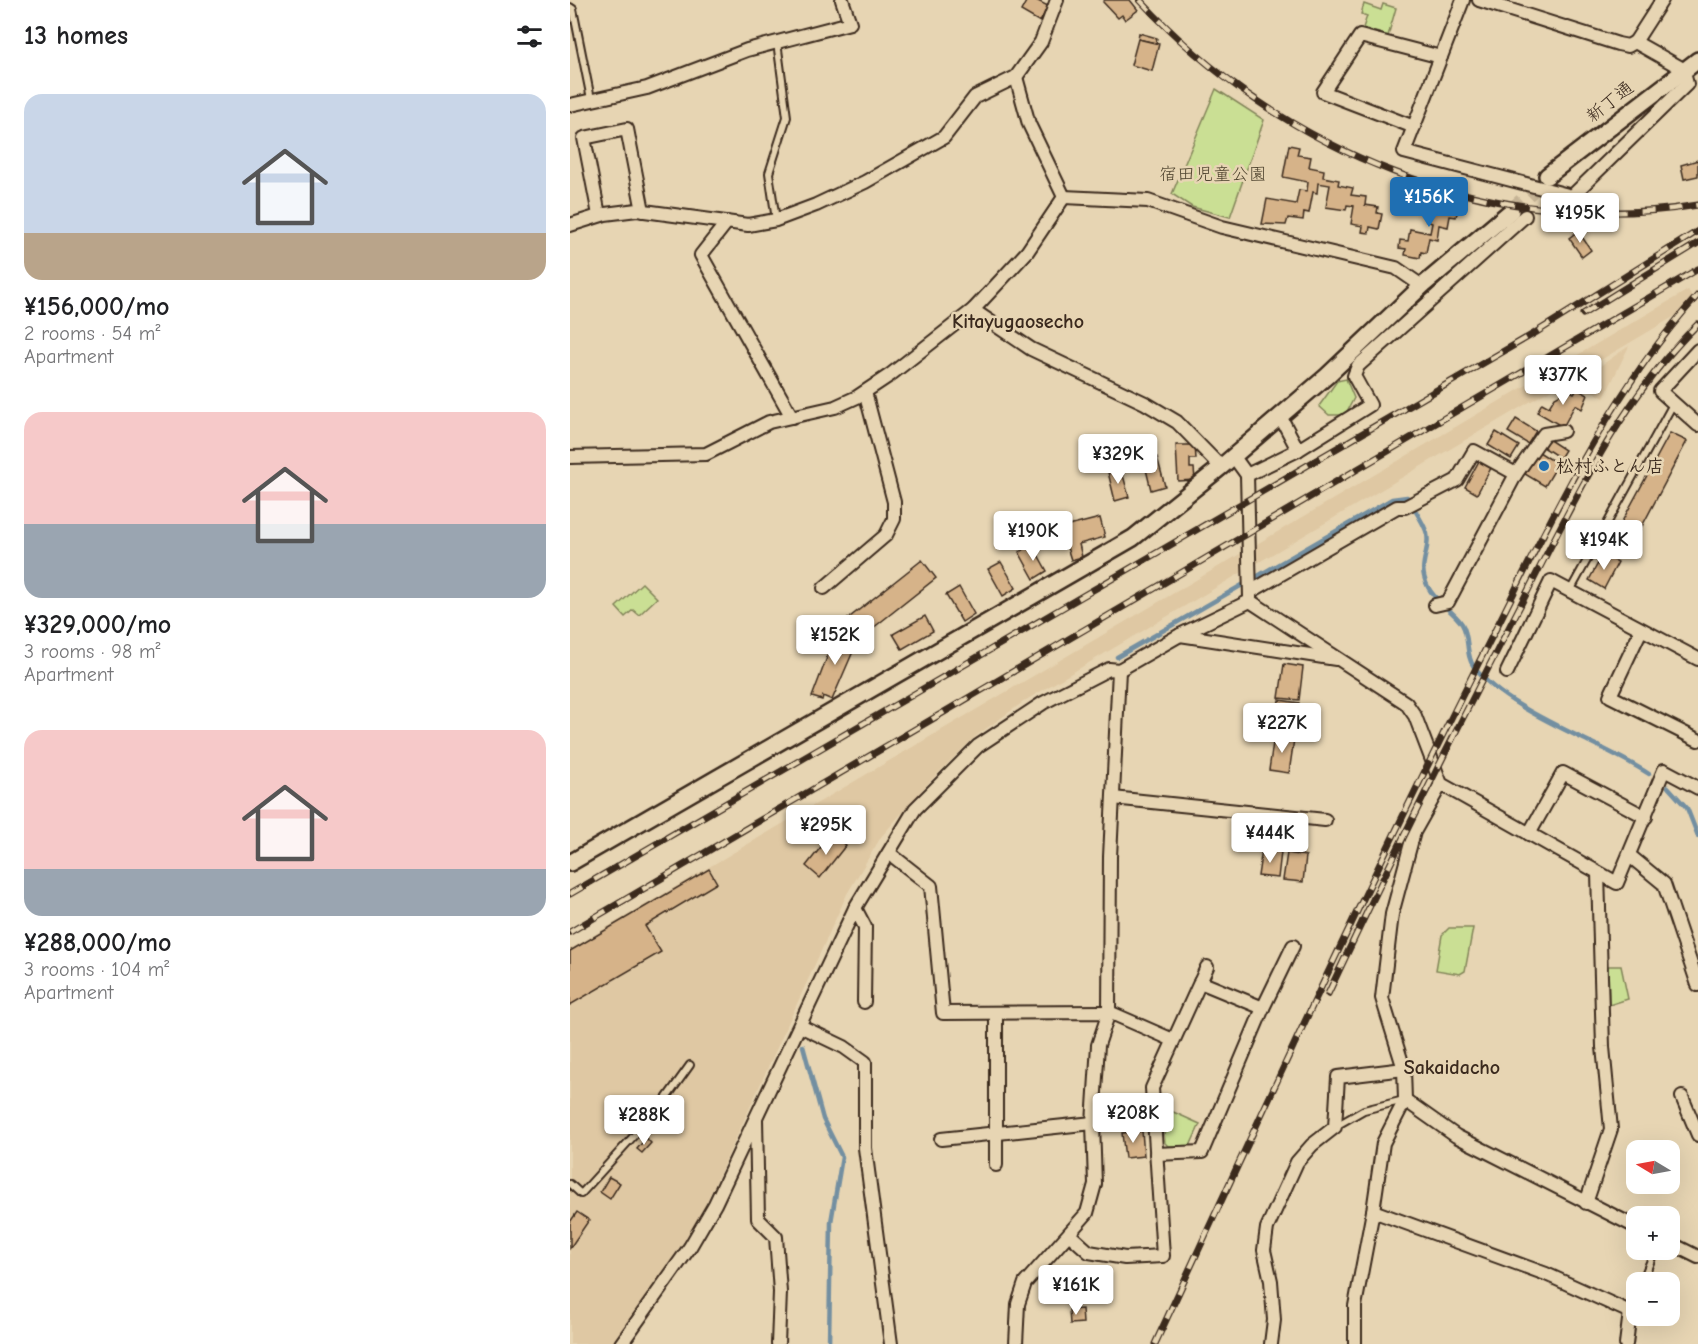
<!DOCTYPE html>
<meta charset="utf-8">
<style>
:root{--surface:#fff;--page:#f6f6f6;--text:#202124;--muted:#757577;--accent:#1f6fb2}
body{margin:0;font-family:"Comic Neue","Klee One",sans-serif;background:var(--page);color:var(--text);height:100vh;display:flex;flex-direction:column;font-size:22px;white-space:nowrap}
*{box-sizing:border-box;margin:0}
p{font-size:20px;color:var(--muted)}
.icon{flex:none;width:33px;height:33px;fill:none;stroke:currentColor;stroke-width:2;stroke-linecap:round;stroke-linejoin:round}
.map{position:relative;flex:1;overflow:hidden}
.drawer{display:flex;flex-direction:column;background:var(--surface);width:570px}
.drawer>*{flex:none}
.needle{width:39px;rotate:280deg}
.tools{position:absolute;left:1056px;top:1140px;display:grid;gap:12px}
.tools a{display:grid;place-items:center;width:54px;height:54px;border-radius:12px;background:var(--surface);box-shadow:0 6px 24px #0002;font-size:30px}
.price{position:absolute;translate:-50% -51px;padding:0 14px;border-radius:6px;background:#fff;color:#222;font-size:20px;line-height:39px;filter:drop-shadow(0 2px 3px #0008)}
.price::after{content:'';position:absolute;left:50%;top:36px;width:18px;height:14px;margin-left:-9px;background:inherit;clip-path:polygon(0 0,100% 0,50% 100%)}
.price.active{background:var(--accent);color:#fff}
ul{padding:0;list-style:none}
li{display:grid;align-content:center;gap:12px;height:318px;padding:0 24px}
li span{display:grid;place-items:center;height:186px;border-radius:18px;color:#555}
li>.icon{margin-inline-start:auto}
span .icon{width:108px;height:108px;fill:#fffc;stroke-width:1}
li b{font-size:26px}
h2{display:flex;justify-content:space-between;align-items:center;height:72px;padding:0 24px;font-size:26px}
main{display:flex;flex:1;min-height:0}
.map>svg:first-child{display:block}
</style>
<main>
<section class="drawer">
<h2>13 homes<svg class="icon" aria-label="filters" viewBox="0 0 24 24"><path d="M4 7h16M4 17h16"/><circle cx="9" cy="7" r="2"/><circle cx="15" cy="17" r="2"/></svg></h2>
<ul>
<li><span style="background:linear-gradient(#c9d6e8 75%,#b9a48a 0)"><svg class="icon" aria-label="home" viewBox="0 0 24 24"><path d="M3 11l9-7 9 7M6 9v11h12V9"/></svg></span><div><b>¥156,000/mo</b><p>2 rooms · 54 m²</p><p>Apartment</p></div></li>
<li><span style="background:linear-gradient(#f6c9c9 60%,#9aa5b1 0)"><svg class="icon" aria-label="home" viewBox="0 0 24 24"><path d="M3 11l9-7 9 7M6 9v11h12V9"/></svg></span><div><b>¥329,000/mo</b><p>3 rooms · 98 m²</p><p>Apartment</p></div></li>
<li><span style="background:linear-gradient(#f6c9c9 75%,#9aa5b1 0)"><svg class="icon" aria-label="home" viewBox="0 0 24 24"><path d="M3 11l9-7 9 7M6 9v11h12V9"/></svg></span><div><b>¥288,000/mo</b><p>3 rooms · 104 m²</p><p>Apartment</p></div></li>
</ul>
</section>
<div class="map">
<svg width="1128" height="1344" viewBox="0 0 1128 1344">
<rect width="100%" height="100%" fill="#e7d5b3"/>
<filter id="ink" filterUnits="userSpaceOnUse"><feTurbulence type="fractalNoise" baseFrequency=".0167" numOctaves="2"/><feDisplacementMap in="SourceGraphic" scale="12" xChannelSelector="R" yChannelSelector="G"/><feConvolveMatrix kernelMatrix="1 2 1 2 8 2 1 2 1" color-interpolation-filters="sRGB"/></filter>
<g filter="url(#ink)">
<g fill="#dfc8a3">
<polygon points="1118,290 1127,303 456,700 406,736 360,781 311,837 277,894 129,1219 43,1344 0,1344 0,949"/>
<polygon points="1059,346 1034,398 1007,382"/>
</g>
<g fill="#cadf94" stroke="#828459" stroke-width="1.5">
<polygon points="794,4 811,10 813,4 826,8 818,36 793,28 797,16 791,14"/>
<polygon points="646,89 694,120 660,217 622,207 602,194"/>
<polygon points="776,379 784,398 775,415 759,415 749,406 767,381"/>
<polygon points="72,583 87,598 69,615 63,610 55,617 46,607"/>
<polygon points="879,928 903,928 895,971 890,974 866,970 872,935"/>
<polygon points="1051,966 1058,999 1039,1005 1038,966"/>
<polygon points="592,1107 630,1124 620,1146 598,1146 595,1143"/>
</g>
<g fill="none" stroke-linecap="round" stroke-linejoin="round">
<g stroke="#738fa1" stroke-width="4.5">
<path d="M547 657 822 499 837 497C843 508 854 522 857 534 861 552 846 564 858 587 866 603 882 609 892 624 900 637 895 655 904 667 937 712 1031 742 1079 774"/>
<polyline points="1098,787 1117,808 1128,836"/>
<polyline points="233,1046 253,1119 272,1157 261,1222 259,1344"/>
</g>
</g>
<g fill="#d6b389" stroke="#3b2a1e" stroke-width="1.5">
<polygon points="457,0 466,0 478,6 470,22 451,11"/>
<polygon points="535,0 560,0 568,10 555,20 552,15 548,18 533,2"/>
<polygon points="569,33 587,38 586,43 568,39"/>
<polygon points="568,39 589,44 582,71 561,65"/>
<polygon points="719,145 729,147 727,155 741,157 739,167 754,170 753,177 769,180 768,185 783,188 781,195 796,197 795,205 808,207 807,213 812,214 809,229 800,227 799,233 792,232 793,226 781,224 784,206 777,205 776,210 756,207 760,185 748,183 747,193 743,192 739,213 734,212 733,220 718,218 716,225 692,224 697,199 726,204 729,190 737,191 738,182 713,177"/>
<polygon points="1128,160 1128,176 1114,179 1111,165"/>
<polygon points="860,200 889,206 886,217 880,216 878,227 869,225 867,240 859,238 856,253 851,252 850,258 835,255 836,249 829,248 830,240 838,241 840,229 860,233 862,223 856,221"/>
<polygon points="1008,231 1021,250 1012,257 999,238"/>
<polygon points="1007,389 1018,395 1012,409 1005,405 993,427 967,412 972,403 979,407 985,397 998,390 1004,393"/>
<polygon points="946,419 966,431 958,444 938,432"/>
<polygon points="926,432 949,446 941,459 918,445"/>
<polygon points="1100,433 1117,441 1060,549 1042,540"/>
<polygon points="978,439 995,450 990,458 973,447"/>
<polygon points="606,445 625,445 626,459 620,459 620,468 624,468 625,480 608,481"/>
<polygon points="969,452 988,464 975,486 955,474"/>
<polygon points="587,457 595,486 581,490 574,461"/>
<polygon points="909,461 921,468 907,494 895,487"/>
<polygon points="551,468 559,497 545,501 538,472"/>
<polygon points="530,518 535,537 509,544 512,557 501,560 491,528"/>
<polygon points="462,544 477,571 464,579 449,552"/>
<polygon points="1033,554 1048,562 1034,589 1019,580"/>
<polygon points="352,560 366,578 293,636 286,625 280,629 275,621"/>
<polygon points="431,562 446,588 433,596 418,569"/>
<polygon points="389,587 404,614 392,622 376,595"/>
<polygon points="355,616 363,631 332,649 323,634"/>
<polygon points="267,631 288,640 262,700 253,696 252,700 242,697"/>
<polygon points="714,664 733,667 729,700 709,698"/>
<polygon points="709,700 729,703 724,736 704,734"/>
<polygon points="704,736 724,739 719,773 699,770"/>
<polygon points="262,833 276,845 250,878 236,866"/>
<polygon points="692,849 711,852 708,878 688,876"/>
<polygon points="717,853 736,856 733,882 713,880"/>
<polygon points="139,869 147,883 75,926 91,952 0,1005 0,951"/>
<polygon points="572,1131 574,1156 555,1158 552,1133"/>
<polygon points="76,1138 81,1143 72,1153 67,1149"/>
<polygon points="39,1177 50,1183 40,1199 30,1192"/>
<polygon points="7,1212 19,1220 0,1248 0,1222"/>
<polygon points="512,1309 513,1323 500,1324 499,1310"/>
</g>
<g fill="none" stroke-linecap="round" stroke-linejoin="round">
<polyline stroke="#c5b395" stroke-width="15" stroke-dasharray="15 8" stroke-linecap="butt" points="941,211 975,178"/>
<defs>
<g id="service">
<polyline points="0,7 3,9 21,99"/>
<polyline points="206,220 199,173 217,117 207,42"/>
<polyline points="1000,591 1103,404"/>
<polyline points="766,1126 794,1110 834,1100"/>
<polyline points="0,1184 11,1194 90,1107 120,1065"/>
<polyline points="1072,1282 1085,1250"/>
<polyline points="1060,1312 1066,1296"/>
</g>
<g id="minor">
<polyline points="893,0 834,152 1002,196 1117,84 1113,69 1065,42 1092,0"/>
<polyline points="909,0 1048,44 1058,46 1065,42"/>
<polyline points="446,77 459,124 494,197"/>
<polyline points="0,105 77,88 177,50 280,23 272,0"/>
<polyline points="844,127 753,92 790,36 871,57"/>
<polyline points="494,197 578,201 652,227 826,268 852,286"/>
<polyline points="29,215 14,138 57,129 73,211"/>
<polyline points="157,222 131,255 222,417"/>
<polyline points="0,225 35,214 67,210 178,225 206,220 246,205 295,182 374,137 405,97 446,77 471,42 487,0"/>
<polyline points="403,310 461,349 575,403 607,422 651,467"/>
<polyline points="1128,350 1090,391 1128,425"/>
<polyline points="710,416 728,450 800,405 784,376 788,366 955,216"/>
<polyline points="0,457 136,454 199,422 265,407 287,397 320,375 403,310 457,252 494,197"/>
<polyline points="664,457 677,475 680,597"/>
<polyline points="677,475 728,450"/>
<polyline points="254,588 316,535 324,519 324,502 295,392"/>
<polyline points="680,592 827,507 835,507 887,480 904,451 946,474"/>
<polyline points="680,601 836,703 845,716 871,784 1047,883 1094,770 1128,788"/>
<polyline points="865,605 878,602 946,474 974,434 993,431"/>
<polyline points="1071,630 1040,696 1128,740"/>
<polyline points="610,635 766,659"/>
<polyline points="937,672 981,581 1128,659"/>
<polyline points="543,798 755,820"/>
<polyline points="959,834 993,773 1076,817"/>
<polyline points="319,853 361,886 373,1013 539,1012 603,1040"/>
<polyline points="1060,856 1094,884 1128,985"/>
<polyline points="285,908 295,927 294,1002"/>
<polyline points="630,982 693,1008"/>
<polyline points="426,1013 426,1165"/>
<polyline points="230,1026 274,1047 295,1062 295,1148 321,1344"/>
<polyline points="1112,1097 1128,1135"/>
<polyline points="835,1100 886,1136 1066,1227"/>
<polyline points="186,1119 188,1219 206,1237 210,1292 208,1344"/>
<polyline points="371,1139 523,1123"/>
<polyline points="586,1154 632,1152 693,1008 723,946"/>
<polyline points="1016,1203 1041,1129 1033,1047 1028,873"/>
<polyline points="803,1211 976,1274 1060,1312 1056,1344"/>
<polyline points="499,1234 519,1252 555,1258 593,1256 582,1088 637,967"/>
<polyline points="1100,1243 1128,1257"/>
<polyline points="51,1344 120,1247 145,1204 285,908 345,809 408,746 473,703 539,669 549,670 610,635 680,601"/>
<polyline points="446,1344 448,1304 455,1283 517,1213 525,1184 523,1123 528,1045 539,1012 540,857 549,670"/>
<polyline points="701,1344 704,1320 701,1281 694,1250 697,1228 727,1162 742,1145 765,1127 768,1077 834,1069"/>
<polyline points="785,1344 785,1306 803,1211 813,1143 835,1100 834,1069 812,998 822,914 844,832 871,784"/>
</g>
<g id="tertiary">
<polyline points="977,176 1128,60"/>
<polyline points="0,863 563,538 651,467 757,376 852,286 941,211"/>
</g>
</defs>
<use href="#service" stroke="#3b2a1e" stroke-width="10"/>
<use href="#minor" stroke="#3b2a1e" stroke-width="16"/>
<use href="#tertiary" stroke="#3b2a1e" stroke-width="20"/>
<use href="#service" stroke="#e7d5b3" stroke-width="6"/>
<use href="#minor" stroke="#e7d5b3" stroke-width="12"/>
<use href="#tertiary" stroke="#e7d5b3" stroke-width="15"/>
<defs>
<g id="rail">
<path d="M570 0C709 151 922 239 1128 205"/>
<polyline points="1013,314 1128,243"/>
<polyline points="0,894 965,333 1128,231"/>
<polyline points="0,932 1128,269"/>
<path d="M758 994C819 864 883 736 949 608 1000 510 1048 402 1128 324"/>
<path d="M585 1344C691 1115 796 887 909 662 974 535 1032 402 1128 295"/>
</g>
</defs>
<use href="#rail" stroke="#3b2a1e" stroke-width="7"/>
<use href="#rail" stroke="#e7d5b3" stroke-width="4.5" stroke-dasharray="14" stroke-linecap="butt"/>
</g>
</g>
<circle fill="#1f6fb2" stroke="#e7d5b3" stroke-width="2" cx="974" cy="466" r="6"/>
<g text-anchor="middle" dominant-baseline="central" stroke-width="5" stroke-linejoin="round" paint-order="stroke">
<g font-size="18" fill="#3b2a1e" stroke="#e7d5b3">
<text transform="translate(1040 102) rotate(-38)">新丁通</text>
</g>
<g font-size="18" fill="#504530" stroke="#e7d5b3">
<text x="643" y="174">宿田児童公園</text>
</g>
<g font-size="18" font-weight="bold" fill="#3b2a1e" stroke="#e7d5b3" text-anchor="start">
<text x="986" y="466">松村ふとん店</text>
</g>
<g font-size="20" font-weight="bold" fill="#3b2a1e" stroke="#e7d5b3">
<text x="448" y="321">Kitayugaosecho</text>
<text x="882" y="1067">Sakaidacho</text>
</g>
</g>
</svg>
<div class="tools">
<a><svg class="needle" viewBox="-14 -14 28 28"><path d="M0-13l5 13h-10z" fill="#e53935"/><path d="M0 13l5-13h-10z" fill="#757577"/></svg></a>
<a>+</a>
<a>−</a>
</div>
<b class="price active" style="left:859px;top:228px">¥156K</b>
<b class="price" style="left:1010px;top:244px">¥195K</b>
<b class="price" style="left:993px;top:406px">¥377K</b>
<b class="price" style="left:548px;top:485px">¥329K</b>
<b class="price" style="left:463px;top:562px">¥190K</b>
<b class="price" style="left:1034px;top:571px">¥194K</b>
<b class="price" style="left:265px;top:666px">¥152K</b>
<b class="price" style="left:712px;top:754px">¥227K</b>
<b class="price" style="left:256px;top:856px">¥295K</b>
<b class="price" style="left:700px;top:864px">¥444K</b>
<b class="price" style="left:563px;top:1144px">¥208K</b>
<b class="price" style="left:74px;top:1146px">¥288K</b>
<b class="price" style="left:506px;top:1316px">¥161K</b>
</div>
</main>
